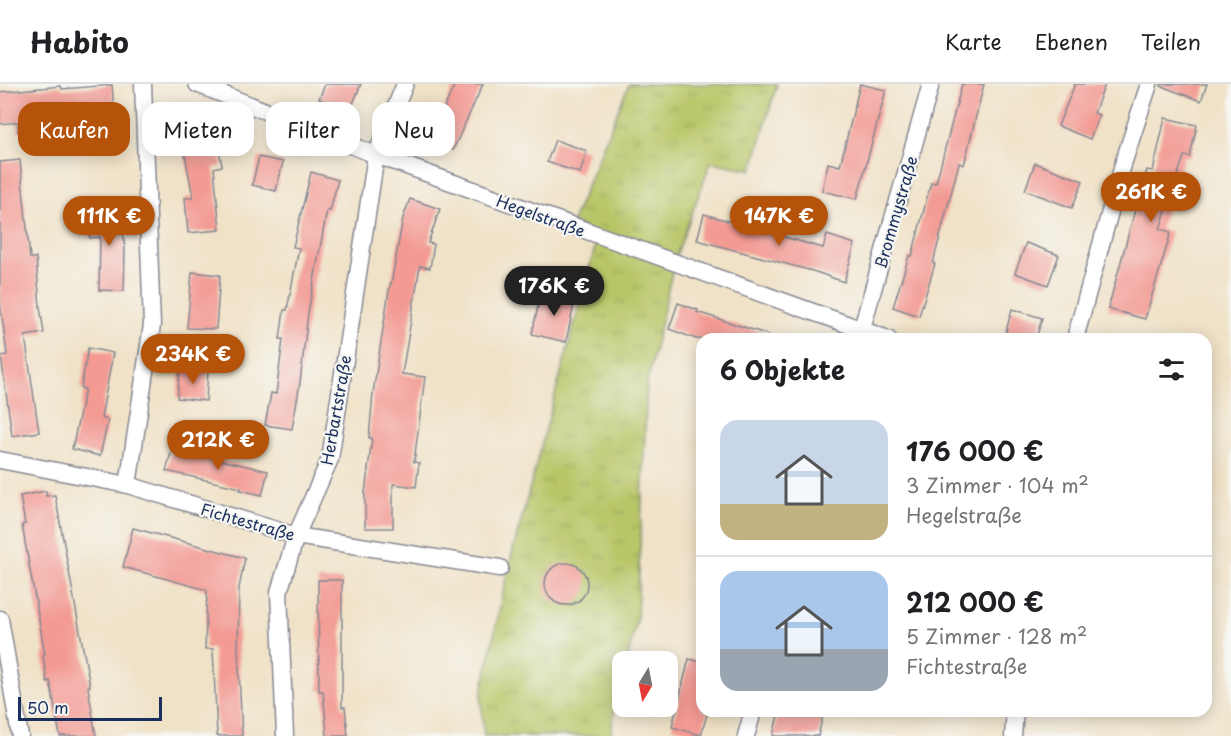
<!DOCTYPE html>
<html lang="de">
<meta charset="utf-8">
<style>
:root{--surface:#fff;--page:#f2f2f2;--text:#202124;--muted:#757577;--line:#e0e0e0;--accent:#b45309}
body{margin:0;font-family:"Playpen Sans",sans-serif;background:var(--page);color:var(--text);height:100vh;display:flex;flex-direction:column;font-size:22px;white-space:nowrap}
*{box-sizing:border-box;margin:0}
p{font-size:20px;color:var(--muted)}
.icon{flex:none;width:33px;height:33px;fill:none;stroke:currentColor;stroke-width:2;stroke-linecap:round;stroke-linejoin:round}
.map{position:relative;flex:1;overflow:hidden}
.details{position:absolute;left:696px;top:249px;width:516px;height:384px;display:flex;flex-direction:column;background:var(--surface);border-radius:18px;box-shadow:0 3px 15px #0003}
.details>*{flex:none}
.banner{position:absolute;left:18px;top:18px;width:570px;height:54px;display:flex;gap:12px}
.needle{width:39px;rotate:190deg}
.fabs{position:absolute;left:612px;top:567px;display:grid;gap:12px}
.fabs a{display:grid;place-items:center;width:66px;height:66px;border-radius:12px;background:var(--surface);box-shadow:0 3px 15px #0003;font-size:30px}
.scale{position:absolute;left:18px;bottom:15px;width:144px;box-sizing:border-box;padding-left:6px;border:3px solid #1b2f5e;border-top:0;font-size:16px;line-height:21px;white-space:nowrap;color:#1b2f5e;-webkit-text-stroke:4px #f6f6f2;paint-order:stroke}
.price{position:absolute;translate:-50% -51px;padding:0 14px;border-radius:21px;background:var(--accent);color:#fff;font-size:20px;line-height:39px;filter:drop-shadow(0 2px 3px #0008)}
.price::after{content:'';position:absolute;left:50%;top:36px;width:18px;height:14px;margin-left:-9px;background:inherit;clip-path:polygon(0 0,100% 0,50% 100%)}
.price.active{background:#222;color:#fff}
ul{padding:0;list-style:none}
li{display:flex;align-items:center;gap:18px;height:150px;padding:0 24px}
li+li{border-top:2px solid var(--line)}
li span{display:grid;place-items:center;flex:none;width:168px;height:120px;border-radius:18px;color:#555}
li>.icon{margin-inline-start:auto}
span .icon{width:72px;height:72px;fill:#fffc;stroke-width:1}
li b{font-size:26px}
h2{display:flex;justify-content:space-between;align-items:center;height:72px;padding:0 24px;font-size:26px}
.chip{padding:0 21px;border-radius:18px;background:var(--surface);box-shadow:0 3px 15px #0003;font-size:21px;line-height:54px}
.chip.active{background:var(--accent);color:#fff}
header{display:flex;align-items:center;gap:36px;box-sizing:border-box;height:84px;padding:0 30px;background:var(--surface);border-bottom:2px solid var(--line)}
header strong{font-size:28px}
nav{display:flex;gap:33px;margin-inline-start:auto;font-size:21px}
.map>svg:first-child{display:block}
</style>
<header>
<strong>Habito</strong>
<nav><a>Karte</a><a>Ebenen</a><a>Teilen</a></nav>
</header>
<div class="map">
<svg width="1231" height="652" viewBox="0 0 1231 652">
<defs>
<pattern id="park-tufts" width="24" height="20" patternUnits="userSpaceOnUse" patternTransform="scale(1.5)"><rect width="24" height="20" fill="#b9c668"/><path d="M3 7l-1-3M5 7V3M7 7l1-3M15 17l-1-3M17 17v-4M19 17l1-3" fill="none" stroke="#9eaa5d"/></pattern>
</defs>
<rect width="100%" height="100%" fill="#f6f6f2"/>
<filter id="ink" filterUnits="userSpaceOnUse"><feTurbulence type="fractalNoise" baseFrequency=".0167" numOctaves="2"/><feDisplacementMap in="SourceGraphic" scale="12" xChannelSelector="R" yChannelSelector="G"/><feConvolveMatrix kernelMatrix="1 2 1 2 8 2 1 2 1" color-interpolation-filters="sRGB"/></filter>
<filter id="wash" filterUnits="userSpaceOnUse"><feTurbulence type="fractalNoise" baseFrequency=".008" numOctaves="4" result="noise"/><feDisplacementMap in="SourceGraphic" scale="24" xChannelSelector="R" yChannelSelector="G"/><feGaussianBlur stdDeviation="1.35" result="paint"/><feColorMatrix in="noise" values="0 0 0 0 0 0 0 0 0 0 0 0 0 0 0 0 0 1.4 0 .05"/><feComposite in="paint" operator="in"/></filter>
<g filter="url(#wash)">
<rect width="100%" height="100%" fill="#f0e2c7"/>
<path fill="url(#park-tufts)" stroke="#6a7a63" stroke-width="1.5" d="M629 0H777L752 86 711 78 675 175 647 299 637 534 627 577 622 578C622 603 612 626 611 652H484L481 613 508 485 598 152 572 138Z"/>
<g id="blocks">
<g fill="#f39a93">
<polygon points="325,0 361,0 350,27 319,15"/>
<polygon points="455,0 483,0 453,66 430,55"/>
<polygon points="860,0 886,6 857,115 822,107 828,79 840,82"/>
<polygon points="962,0 984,0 964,81 959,79 933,179 935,180 919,232 893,223 909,172 912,172 931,98 936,99"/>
<polygon points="1075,0 1105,0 1094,29 1099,31 1090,55 1058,42"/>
<polygon points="1161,0 1207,0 1201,17 1161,2"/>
<polygon points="112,1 115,35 65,40 65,44 18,48 18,38 0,40 0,8 61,2 62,5"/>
<polygon points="1165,34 1197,41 1190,73 1184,72 1160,145 1171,148 1145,235 1108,225 1141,104 1147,86 1153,87"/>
<polygon points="216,49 222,82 214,84 220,146 188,149 185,114 193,113 182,55"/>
<polygon points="555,56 587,67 580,89 547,78"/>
<polygon points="259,73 283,78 276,107 252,101"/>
<polygon points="20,76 30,174 36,174 40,223 44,249 25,252 39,348 12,352 1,272 7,271 0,218 0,78"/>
<polygon points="1035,79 1083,97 1072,124 1025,106"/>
<polygon points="311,88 338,96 330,127 327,126 308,229 300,299 292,345 265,341 271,309 276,310 283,255 280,255 284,226 287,226 299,164 293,163"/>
<polygon points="410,115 440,125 428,159 434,160 430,184 420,182 402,290 425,293 414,378 419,379 416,403 393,400 393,444 365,444 365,409 372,354 369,354 373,309 390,200 391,200 403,134"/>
<polygon points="120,123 125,164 124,207 99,206 100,153 90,154 87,127"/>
<polygon points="704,130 823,164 827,151 855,160 844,198 816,188 697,156"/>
<polygon points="1026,159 1059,171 1048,201 1015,189"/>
<polygon points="192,188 220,191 216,245 187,244"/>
<polygon points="541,208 575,216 566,258 532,250"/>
<polygon points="678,219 698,226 697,228 769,251 768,255 696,255 669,245"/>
<polygon points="1012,225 1042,234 1036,255 1004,255"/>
<polygon points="88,264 113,269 101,334 108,336 100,372 72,365 85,305 81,304"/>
<polygon points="180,284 208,287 206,317 177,314"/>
<polygon points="172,365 268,387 262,411 240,406 241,404 166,387"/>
<polygon points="46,407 46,412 55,411 90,602 88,603 96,652 60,652 50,597 47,598 43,571 45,570 22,441 25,440 20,412"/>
<polygon points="133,444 245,474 239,504 238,564 242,652 217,652 213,565 205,565 207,506 123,483"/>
<circle cx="566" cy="500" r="21"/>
<polygon points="318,496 342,496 342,623 345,623 348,652 327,652 323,607 319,607"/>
<polygon points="689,575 702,578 702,627 708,627 701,651 672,643"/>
<polygon points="779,627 824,627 818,652 773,652"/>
</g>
</g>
</g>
<g filter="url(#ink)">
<use href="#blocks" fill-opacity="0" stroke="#868892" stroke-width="1.5"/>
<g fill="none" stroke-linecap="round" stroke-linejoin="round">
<defs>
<g id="minor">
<polyline points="197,0 376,71 888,255"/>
<polyline points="859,255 931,0"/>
<polyline points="1075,255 1124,77 1149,0"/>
<polyline points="0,376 128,401 296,452 500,484"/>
<polyline points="128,401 152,241 143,0"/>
<polyline points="0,535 20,652"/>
<polyline points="285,652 279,508 296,452 330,375 376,71 405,0"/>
<polyline points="746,652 753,627"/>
<polyline points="1013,652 1015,627"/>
</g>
</defs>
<use href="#minor" stroke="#868892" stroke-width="19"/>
<use href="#minor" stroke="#fff" stroke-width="16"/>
</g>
</g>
<g text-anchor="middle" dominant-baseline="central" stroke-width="4.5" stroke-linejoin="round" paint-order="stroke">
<g font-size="16" fill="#1b2f5e" stroke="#f6f6f2">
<text transform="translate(895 128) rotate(-74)">Brommystraße</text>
<text transform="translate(541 131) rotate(20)">Hegelstraße</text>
<text transform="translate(335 326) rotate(-80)">Herbartstraße</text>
<text transform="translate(248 437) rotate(16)">Fichtestraße</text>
</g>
</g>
</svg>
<div class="fabs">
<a><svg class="needle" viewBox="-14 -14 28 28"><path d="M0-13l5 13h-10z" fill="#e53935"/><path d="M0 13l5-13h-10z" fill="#757577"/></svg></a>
</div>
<div class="scale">50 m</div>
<b class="price" style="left:1151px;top:139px">261K €</b>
<b class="price" style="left:109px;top:163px">111K €</b>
<b class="price" style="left:779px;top:163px">147K €</b>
<b class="price active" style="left:554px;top:233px">176K €</b>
<b class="price" style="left:193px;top:301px">234K €</b>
<b class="price" style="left:218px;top:387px">212K €</b>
<div class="banner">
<a class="chip active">Kaufen</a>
<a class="chip">Mieten</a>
<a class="chip">Filter</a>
<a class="chip">Neu</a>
</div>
<section class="details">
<h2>6 Objekte<svg class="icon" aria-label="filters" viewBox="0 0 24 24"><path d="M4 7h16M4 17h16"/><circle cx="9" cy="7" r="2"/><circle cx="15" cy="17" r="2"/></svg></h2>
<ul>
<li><span style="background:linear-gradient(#c9d6e8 70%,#c2b280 0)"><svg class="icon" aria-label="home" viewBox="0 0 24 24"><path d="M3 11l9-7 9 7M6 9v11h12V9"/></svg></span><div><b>176 000 €</b><p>3 Zimmer · 104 m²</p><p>Hegelstraße</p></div></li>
<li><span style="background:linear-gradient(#a9c7e8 65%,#9aa5b1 0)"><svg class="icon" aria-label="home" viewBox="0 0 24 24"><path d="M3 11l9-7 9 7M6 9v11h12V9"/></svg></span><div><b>212 000 €</b><p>5 Zimmer · 128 m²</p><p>Fichtestraße</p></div></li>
</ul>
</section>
</div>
